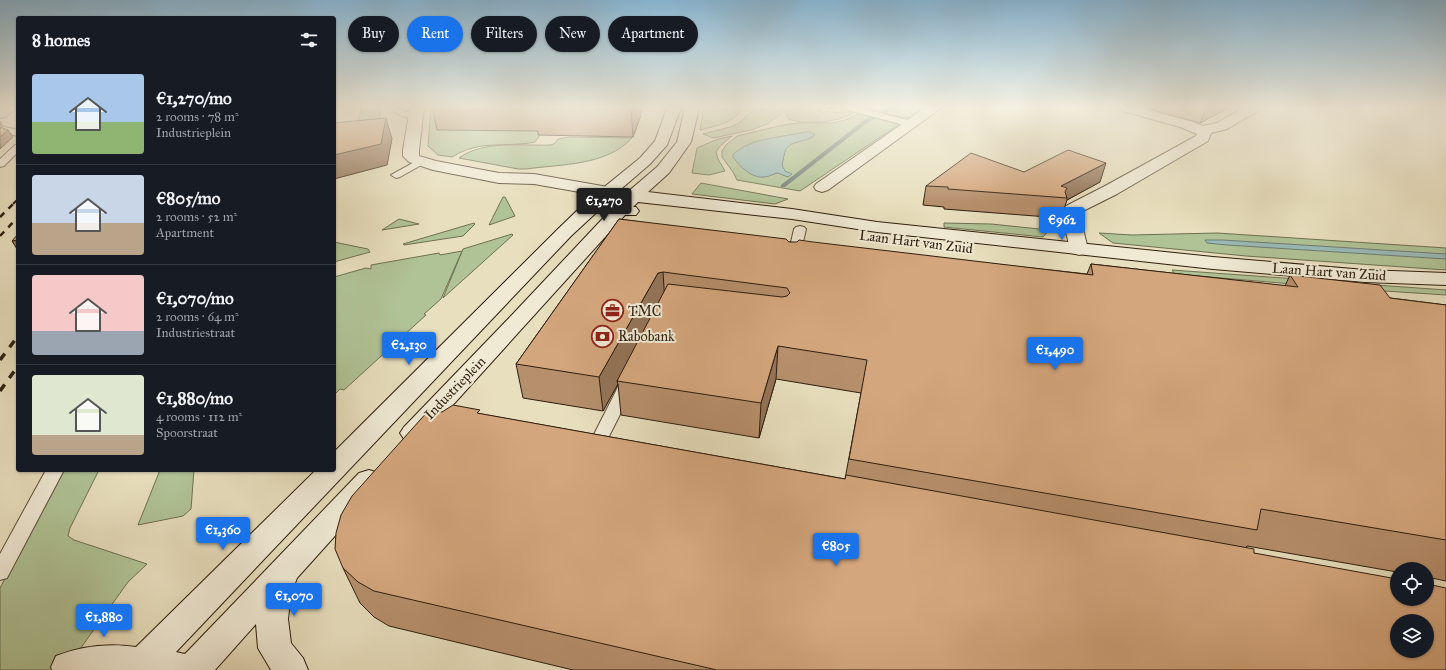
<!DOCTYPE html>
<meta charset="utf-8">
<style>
:root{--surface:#171b24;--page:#242831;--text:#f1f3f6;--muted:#9ea1a6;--line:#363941;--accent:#1a73e8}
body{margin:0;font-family:"IM FELL Great Primer",serif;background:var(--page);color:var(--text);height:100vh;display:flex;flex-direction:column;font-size:15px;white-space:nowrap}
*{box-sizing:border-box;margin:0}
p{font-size:13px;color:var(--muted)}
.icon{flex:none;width:22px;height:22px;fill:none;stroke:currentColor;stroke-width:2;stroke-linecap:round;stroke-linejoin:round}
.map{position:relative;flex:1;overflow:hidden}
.side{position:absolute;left:16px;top:16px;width:320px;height:456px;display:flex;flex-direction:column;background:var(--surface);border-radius:4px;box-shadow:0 1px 3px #0004}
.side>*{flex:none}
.banner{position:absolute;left:348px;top:16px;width:380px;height:36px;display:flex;gap:8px}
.buttons{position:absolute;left:1390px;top:562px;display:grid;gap:8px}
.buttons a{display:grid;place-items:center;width:44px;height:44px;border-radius:50%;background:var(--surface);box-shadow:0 1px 3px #0004;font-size:20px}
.price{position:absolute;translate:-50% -34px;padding:0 9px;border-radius:4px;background:var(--accent);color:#fff;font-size:13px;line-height:26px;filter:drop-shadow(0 1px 2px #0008)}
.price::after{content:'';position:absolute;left:50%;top:24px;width:12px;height:9px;margin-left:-6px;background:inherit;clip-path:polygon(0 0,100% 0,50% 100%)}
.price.selected{background:#222;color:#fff}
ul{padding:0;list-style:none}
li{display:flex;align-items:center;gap:12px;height:100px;padding:0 16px}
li+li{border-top:1px solid var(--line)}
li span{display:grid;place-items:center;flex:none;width:112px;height:80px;border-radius:4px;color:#555}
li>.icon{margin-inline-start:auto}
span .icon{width:48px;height:48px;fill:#fffc;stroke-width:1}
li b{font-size:17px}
h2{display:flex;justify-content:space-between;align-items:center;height:48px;padding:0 16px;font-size:17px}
.tag{padding:0 14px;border-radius:18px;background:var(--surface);box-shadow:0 1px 3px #0004;font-size:14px;line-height:36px}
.tag.selected{background:var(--accent);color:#fff}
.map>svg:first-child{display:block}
</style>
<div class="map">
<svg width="1446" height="670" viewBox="0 0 1446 670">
<rect width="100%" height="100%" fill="#e8dfbe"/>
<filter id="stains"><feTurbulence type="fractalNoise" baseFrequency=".005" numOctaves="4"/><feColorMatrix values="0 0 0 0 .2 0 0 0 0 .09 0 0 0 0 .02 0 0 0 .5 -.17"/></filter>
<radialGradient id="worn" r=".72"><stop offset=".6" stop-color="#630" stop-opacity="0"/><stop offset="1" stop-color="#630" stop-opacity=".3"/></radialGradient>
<g fill="#b0c396" stroke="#6f7052" fill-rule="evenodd">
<polygon points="361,108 381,108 379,120 358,122"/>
<path d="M431 108H459L543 131 535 142C505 148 481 139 452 157L438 155 428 146Z"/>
<path d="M704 108H717L714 109 716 111 729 108H742C735 123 715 126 700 130Z"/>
<polygon points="768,108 773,108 781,114 767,124 751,130 713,138 703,134 730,127 739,123 751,112"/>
<path d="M778 108H821L830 112H855C837 123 808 125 788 119L786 112Z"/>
<polygon points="861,108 922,108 910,117 905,118"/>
<path d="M861 113 891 120 898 125 800 191 737 180 733 172 722 157V151L727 144 737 136 783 125 798 123H832L845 120ZM806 132 815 135C807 142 792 140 786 149 784 153 783 160 782 165L784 171 791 174 788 177 778 173 762 177 748 172 741 166 773 138Z"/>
<polygon points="732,136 720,146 716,152 718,159 725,171 709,175 692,173 697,148 718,139"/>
<path d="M569 137 632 138C606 166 562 164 526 169H518L459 158C484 140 520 146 550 145L554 144 558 139Z"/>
<polygon points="701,183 788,199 775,204 692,194"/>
<polygon points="503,197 505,197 515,216 489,225"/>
<polygon points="399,219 419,224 382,230"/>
<polygon points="474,223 475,224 463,236 404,245 403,244"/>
<polygon points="944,223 991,224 1049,230 1043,237 944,227"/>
<polygon points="1099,233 1132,235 1217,233 1446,248 1446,270 1246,256 1113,243"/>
<polygon points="512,234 513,235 443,298 463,249"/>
<polygon points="334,242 368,249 370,252 334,262"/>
<polygon points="462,251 441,299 424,314 426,315 344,390 340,389 334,395 334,277 366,268 371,269 371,265 439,253 440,255"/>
<polygon points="1172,270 1297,279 1304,285 1175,274"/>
<polygon points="1334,282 1446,290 1446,295 1338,288"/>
<polygon points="64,470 99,470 70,528 68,536 74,540 147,564 128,582 65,670 0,670 0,588"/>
<polygon points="160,470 194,470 191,509 183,516 138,525"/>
</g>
<g fill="#99bbb9" stroke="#6e7c74">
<path d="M806 132H810L815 135C808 142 792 140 786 149 784 153 783 160 782 165L785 171 792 174 788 177 778 173C774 173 773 175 769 176 754 181 741 168 733 157V154L743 147 757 141Z"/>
<polygon points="1205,240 1223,240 1446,254 1446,259 1227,245 1207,243"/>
</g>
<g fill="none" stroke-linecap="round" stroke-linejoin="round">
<polygon fill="#6e7c74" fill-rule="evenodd" points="883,108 889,108 888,112 867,123 785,187 781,187 781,185 863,121 883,110"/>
<defs>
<g id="service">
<path d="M392 108C399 108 401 111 408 112 413 114 416 111 420 115L419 117C408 119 398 117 392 108Z"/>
<polygon points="820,108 831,108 824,112 821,111"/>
<polygon points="846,108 860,108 915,122 916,124 912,127 847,110"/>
<polygon points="0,126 18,130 18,136 0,132"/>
<polygon points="18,144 18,152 4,166 0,167 0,159 15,145"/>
<polygon points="420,159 425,162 423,164 400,177 396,178 391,175"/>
<polygon points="800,226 804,227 806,229 799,260 797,263 789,263 787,260 794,229 796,227"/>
<polygon points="628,378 633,380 636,383 601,452 599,456 593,458 587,456 585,452 620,383 623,380"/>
<polygon points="46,470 64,470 7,578 0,580 0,554"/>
</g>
<g id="minor">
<polygon points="0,108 16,108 5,117 0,118"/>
<polygon points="410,108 424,108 419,150 419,156 436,161 499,173 534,174 608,187 614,188 616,192 614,196 608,197 534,184 499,183 433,170 409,162 403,156 403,150"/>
<polygon points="925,108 941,108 828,190 822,192 816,190 814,187 816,184"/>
<polygon points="1121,108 1143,108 1190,121 1203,126 1217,123 1243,108 1260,108 1258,111 1227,129 1211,133 1208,141 1117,194 1079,213 1088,249 1086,253 1079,255 1072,253 1070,249 1061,211 1064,207 1105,186 1196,136 1197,134 1180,127 1123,111"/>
</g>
<path id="secondary" d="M667 108H681L667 145 650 164 621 189 630 190 657 167 677 142 685 108H699L691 142 669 173 648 192 792 209 877 222 1213 257 1365 270 1446 273V285L1365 282 1213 269 877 232 792 219 638 202 633 207H636L639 211 636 215H625L422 439 413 442 404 439 400 433 404 427 510 317 608 213 598 211 571 236 176 652 185 654 359 473 369 470 379 473 383 480 379 487 297 578 291 594 288 619 291 643 303 658 308 670H271L258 648 256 624 215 670H52L51 667 56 656C81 646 109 643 136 647L316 470H334V452L559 228 587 201 640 158 655 141ZM612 198 621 199 617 204 607 202Z"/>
</defs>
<use href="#service" stroke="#5c4e39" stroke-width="2"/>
<use href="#minor" stroke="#5c4e39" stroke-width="2"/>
<use href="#secondary" stroke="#2e1d0d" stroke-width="2"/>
<use href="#service" fill="#f0ead5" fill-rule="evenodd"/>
<use href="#minor" fill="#f0ead5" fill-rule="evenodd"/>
<use href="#secondary" fill="#f0ead5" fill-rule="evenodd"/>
<polyline stroke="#2e1d0d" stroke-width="2" stroke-dasharray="5 5" stroke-linecap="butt" points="13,204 18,199"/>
<g stroke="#2e1d0d" stroke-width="2.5" stroke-dasharray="6 6" stroke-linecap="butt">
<polyline points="0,217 14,203"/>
<polyline points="0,236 18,217"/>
</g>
<g stroke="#2e1d0d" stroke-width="3.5" stroke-dasharray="8 8" stroke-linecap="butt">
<polyline points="0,360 18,336"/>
<polyline points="0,391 18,366"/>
</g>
</g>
<g fill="#b68f6c" stroke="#2e1d0d">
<polygon points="432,108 642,108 640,118 633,137 538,135 538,131 437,130"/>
<polygon points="1144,108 1228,108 1200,123"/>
<polygon points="1024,172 1100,182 1067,200 1061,218 944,209 944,207 923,205 926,186"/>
<polygon points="619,219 789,242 1087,274 1091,264 1285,286 1290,275 1390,298 1446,305 1446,581 1427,577 1427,569 1397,569 1397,572 1247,546 1246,547 1254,553 1446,670 573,670 389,626 374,617 360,603 343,568 442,412 481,414 845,479 861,393 776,379 759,438 621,415 618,384 603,411 523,398 516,364"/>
</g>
<g fill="#947458" stroke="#2e1d0d">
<polygon points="631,108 642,108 640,118 633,137"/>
<polygon points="1206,108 1228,108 1200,123"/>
<polygon points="386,118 392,139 387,165 334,179 334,155"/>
<polygon points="0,121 2,125 0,126"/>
<polygon points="8,130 13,137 0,149 0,137"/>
<polygon points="1106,163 1100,182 1067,200 1067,198 1061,186"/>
<polygon points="18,240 18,249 17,249 12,241"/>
<polygon points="663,272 665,304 617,381 618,384 603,411 599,377 658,273"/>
<polygon points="778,346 776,379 759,438 761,403"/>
</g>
<g fill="#d4a67d" stroke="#2e1d0d" fill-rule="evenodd">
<polygon points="386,118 381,144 334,155 334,123"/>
<polygon points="0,127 8,130 0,137"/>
<polygon points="1068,150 1106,163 1061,186 1067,188 1065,192 1067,198 948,189 948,187 926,186 971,153 1024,172"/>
<polygon points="619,219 786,239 789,242 797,242 799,240 813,242 1093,275 1091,264 1298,287 1290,275 1380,285 1390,298 1446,305 1446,540 1261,509 1257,530 849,459 867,360 778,346 761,403 617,381 668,284 782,297 787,296 790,293 787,288 663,272 658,273 599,377 516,364"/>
<polygon points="18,234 18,240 12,241"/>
<path d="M453 405 480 410 477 413 845 479 846 475 1254 549V553L1397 579V599H1427V584L1446 588V670H717L374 591 358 582 343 568 335 549 336 533 341 515 352 496 429 410 442 412ZM1397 621H1427V651H1397Z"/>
</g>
<linearGradient id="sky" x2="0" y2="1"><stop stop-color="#88b7d5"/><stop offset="0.53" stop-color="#f5f1e2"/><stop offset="1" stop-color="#f5f1e2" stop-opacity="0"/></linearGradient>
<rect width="1446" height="202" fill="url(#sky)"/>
<defs>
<symbol id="office-ring" viewBox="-11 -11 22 22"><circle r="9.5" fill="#f0ead5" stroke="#8f2418" stroke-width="1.5"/><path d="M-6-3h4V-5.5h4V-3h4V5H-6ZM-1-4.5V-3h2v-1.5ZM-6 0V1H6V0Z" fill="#8f2418"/></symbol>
<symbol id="bank-ring" viewBox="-11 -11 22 22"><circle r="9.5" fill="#f0ead5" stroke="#8f2418" stroke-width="1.5"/><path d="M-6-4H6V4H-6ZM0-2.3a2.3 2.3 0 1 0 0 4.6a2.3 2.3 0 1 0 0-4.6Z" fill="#8f2418"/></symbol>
</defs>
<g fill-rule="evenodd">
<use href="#office-ring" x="600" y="298" width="25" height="25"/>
<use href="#bank-ring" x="590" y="324" width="25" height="25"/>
</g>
<g text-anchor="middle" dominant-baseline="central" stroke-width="4" stroke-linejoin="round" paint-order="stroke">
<g font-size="14" fill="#2e1d0d" stroke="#f0ead5">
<text transform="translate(916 242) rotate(7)">Laan Hart van Zuid</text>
<text transform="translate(1329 272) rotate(4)">Laan Hart van Zuid</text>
<text transform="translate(455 388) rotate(-46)">Industrieplein</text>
</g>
<g font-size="14" fill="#2e1d0d" stroke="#f0ead5" text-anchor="start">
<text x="628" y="311">TMC</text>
<text x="618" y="336">Rabobank</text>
</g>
</g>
<rect width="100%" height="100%" filter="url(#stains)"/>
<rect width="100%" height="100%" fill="url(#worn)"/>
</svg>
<div class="buttons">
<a><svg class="icon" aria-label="locate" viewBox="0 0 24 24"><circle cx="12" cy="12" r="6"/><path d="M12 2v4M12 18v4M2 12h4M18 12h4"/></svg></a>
<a><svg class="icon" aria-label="layers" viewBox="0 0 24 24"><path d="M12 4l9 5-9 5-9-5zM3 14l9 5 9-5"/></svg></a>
</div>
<b class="price selected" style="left:604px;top:222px">€1,270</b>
<b class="price" style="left:1062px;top:241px">€962</b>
<b class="price" style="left:409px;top:366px">€2,130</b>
<b class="price" style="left:1055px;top:371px">€1,490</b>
<b class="price" style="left:223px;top:551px">€1,360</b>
<b class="price" style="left:836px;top:567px">€805</b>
<b class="price" style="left:294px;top:617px">€1,070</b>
<b class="price" style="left:104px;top:638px">€1,880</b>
<div class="banner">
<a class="tag">Buy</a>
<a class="tag selected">Rent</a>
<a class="tag">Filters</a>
<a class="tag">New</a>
<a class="tag">Apartment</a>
</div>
<section class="side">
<h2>8 homes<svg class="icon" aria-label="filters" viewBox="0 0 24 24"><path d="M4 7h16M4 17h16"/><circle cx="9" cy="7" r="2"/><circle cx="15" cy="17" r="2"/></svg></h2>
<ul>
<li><span style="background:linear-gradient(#a9c7e8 60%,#8fb573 0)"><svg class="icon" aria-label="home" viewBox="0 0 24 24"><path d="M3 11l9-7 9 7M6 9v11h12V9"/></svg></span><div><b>€1,270/mo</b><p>2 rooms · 78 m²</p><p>Industrieplein</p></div></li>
<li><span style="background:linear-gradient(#c9d6e8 60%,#b9a48a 0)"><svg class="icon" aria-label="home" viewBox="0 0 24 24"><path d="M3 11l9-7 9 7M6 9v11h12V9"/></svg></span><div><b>€805/mo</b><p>2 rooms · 52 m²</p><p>Apartment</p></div></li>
<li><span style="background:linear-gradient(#f6c9c9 70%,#9aa5b1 0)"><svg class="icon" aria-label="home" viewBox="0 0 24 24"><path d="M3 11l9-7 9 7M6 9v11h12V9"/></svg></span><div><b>€1,070/mo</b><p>2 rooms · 64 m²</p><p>Industriestraat</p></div></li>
<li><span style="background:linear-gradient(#dfe7d0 75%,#b9a48a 0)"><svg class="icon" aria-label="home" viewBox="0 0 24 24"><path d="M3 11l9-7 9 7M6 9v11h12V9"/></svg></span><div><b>€1,880/mo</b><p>4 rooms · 112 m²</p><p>Spoorstraat</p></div></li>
</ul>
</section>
</div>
